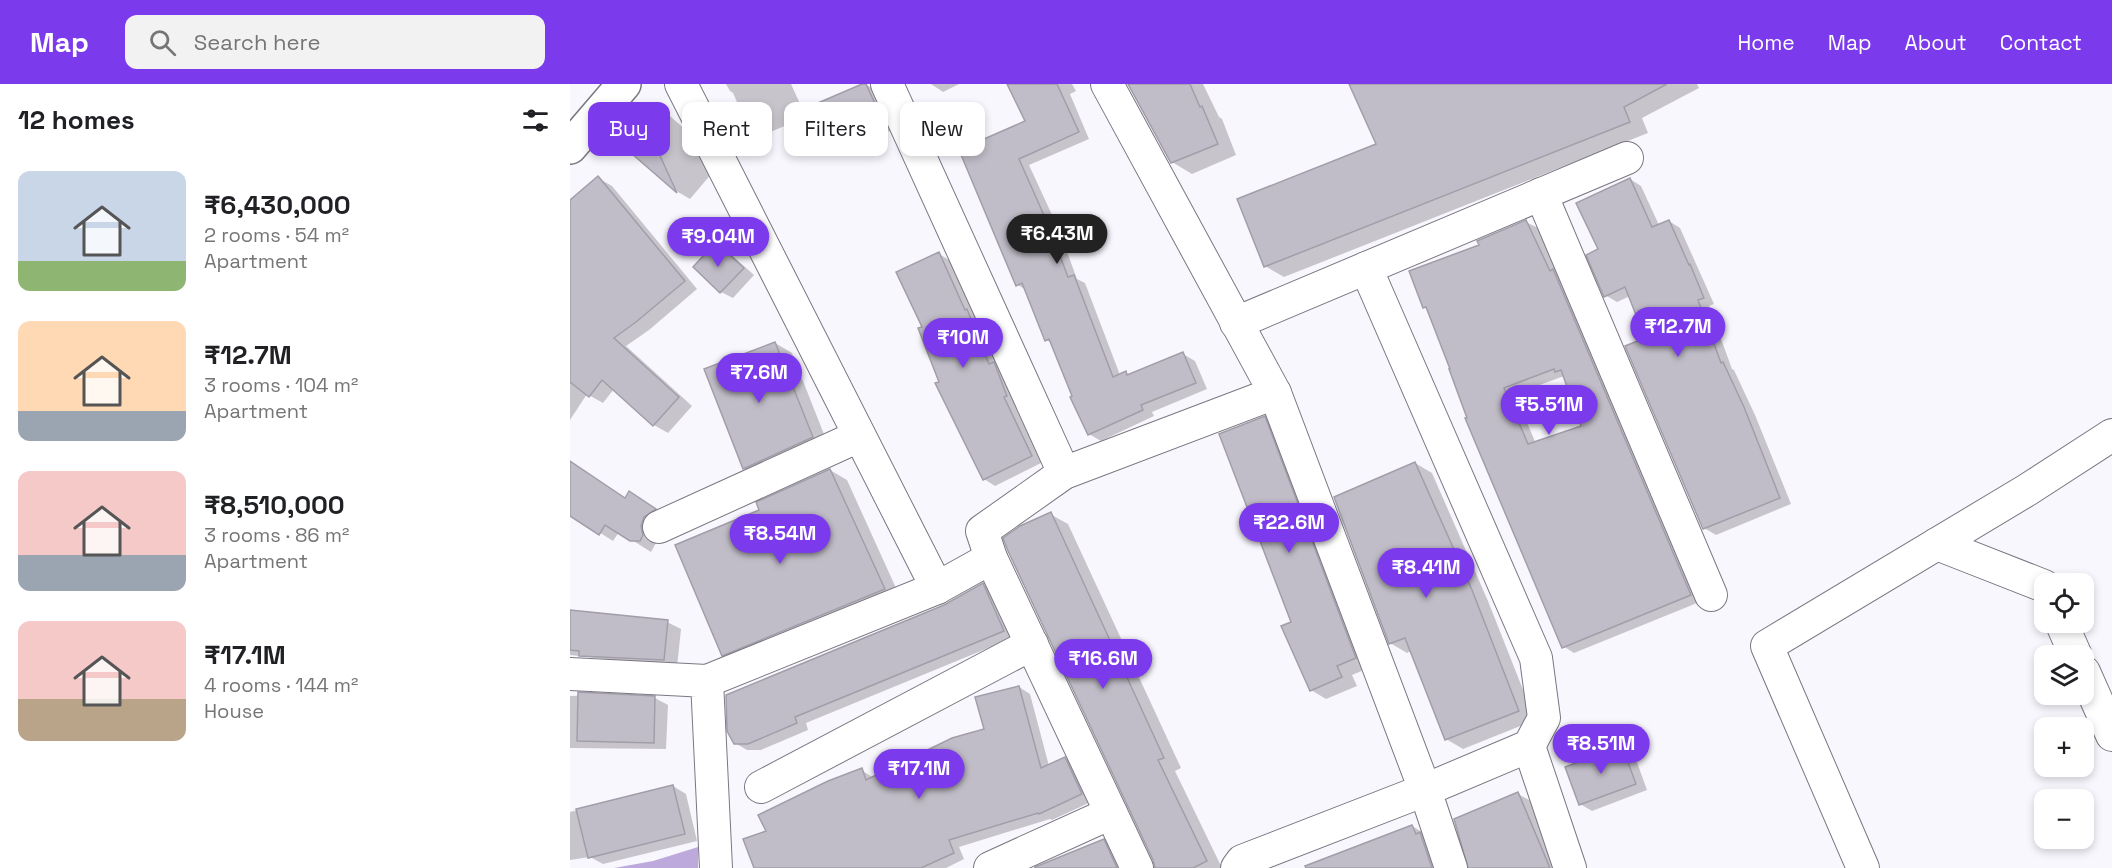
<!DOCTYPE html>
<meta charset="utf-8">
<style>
:root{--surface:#fff;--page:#f2f2f2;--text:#202124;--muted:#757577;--accent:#7c3aed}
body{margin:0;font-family:"Space Grotesk",sans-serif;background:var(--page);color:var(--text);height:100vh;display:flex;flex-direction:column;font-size:22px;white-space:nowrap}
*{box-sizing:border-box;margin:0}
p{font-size:20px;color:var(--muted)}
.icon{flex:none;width:33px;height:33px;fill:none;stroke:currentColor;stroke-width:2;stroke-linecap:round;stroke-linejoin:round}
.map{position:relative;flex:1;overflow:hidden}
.panel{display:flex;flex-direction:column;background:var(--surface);width:570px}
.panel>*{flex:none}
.guide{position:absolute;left:18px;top:18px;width:570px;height:54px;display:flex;gap:12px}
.tools{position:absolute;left:1464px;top:489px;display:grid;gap:12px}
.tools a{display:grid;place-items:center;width:60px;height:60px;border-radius:12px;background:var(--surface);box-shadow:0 3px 9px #0003;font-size:30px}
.price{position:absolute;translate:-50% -51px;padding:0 14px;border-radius:21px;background:var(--accent);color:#fff;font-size:20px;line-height:39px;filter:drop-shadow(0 2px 3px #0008)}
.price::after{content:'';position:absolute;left:50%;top:36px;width:18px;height:14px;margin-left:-9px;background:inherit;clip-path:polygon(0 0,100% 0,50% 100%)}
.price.on{background:#222;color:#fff}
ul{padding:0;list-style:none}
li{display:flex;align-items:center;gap:18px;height:150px;padding:0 18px}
li span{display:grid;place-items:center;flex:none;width:168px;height:120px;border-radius:12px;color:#555}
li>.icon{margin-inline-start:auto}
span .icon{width:72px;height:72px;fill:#fffc;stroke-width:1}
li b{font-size:26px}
h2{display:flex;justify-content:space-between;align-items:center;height:72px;padding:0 18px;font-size:26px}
.chip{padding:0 21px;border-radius:12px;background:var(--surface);box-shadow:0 3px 9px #0003;font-size:21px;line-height:54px}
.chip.on{background:var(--accent);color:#fff}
header{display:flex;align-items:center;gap:36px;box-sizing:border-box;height:84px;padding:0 30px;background:var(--accent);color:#fff}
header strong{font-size:28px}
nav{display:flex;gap:33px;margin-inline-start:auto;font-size:21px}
.search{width:420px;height:54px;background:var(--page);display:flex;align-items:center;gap:15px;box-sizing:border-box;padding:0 21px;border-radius:12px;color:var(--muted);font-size:22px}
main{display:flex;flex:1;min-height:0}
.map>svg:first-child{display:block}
</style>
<header>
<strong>Map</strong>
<div class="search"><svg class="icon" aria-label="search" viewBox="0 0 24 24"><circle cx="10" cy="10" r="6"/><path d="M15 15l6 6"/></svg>Search here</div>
<nav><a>Home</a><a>Map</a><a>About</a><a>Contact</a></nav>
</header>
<main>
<section class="panel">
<h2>12 homes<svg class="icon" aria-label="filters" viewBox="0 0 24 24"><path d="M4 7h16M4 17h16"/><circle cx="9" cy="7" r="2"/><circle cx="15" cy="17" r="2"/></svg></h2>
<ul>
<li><span style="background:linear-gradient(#c9d6e8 75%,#8fb573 0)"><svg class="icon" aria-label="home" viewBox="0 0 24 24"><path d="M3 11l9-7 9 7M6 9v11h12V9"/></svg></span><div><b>₹6,430,000</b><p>2 rooms · 54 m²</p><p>Apartment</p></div></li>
<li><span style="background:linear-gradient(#ffd9b3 75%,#9aa5b1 0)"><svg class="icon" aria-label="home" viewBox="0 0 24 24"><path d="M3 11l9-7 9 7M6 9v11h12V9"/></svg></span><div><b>₹12.7M</b><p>3 rooms · 104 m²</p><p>Apartment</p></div></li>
<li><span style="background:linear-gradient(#f6c9c9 70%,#9aa5b1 0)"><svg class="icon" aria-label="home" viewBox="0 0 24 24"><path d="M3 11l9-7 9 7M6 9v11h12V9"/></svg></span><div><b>₹8,510,000</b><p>3 rooms · 86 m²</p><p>Apartment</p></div></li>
<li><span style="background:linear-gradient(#f6c9c9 65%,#b9a48a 0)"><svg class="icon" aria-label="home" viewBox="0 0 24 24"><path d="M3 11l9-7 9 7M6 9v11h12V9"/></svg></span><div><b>₹17.1M</b><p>4 rooms · 144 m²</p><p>House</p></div></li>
</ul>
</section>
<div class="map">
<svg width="1542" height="784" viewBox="0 0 1542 784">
<rect width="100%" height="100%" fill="#f9f7fe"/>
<polygon fill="#bea9dd" points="128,763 128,784 44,784 83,777"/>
<g fill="#0003" fill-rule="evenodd">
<polygon points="156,0 221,0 236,33 191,52 179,45 163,9 160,7"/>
<polygon points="295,0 307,7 324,45 279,65 267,59"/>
<polygon points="361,0 389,0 373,8"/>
<polygon points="439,0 502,0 506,7 500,10 519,55 459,81 489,146 507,195 515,199 550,291 556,289 560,291 613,270 625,277 637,305 582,328 584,332 531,357 519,350 482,259 476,256 456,206 448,201 411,115 457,38"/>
<polygon points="559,0 633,0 649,33 652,35 666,71 622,90 602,78"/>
<polygon points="781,0 1127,0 1129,4 1072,34 1078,49 714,193 695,182 808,61"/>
<polygon points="88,26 100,32 126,55 143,88 120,115 108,108 56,63"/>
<polygon points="28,94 42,102 127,205 79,246 56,262 122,322 98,349 84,341 44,305 33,319 17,310 0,336 0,118"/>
<polygon points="1060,95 1071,102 1089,141 1099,137 1110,144 1144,220 1139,222 1162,285 1164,286 1185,331 1221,420 1146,451 1134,444 1077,255 1060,212 1047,218 1035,211 1030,166"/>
<path d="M956 138 968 144 990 191 1132 517 1004 569 993 562 899 335 859 226 854 223ZM994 292 1013 342 966 360 945 310Z"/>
<polygon points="146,160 157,167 184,191 163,214 151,208 125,183"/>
<polygon points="369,170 381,177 409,233 428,282 435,287 448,319 444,320 473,378 425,402 414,395 371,298 354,243"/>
<polygon points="205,259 222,269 259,363 191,394 174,384"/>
<polygon points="694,334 710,343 801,583 782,591 787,602 756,615 741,606 722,539"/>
<polygon points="0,378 56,415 73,417 98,433 84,450 86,459 81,468 49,448 43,457 0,430"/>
<polygon points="845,379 862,389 918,517 965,636 893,665 876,655 841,567 837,569 820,559"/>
<polygon points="260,386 277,396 331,515 170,580 153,571 191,426"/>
<polygon points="480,430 498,440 611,684 605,687 652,784 586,784"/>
<polygon points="413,501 424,507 445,553 236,639 238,646 191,666 177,666 165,659 375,522"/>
<polygon points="0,527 97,538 111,545 107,583 0,571"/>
<polygon points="449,603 460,610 479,682 495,674 506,681 523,717 482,736 480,735 389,763 394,775 376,784 187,784 198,748 291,686 304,694 416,646"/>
<polygon points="27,611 85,614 98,621 96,665 0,664 0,612"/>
<polygon points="1052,664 1064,670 1077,706 1022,727 1010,720"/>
<polygon points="103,702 116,710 127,757 33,780 20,773 0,776 0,728"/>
<polygon points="948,710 963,718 990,784 900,784"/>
<polygon points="842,742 857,751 874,784 788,784"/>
<polygon points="533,757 551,767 559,784 488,784"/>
</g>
<g fill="#c1bdc8" stroke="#a29ea9" stroke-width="1.5" fill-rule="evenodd">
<polygon points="292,0 296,0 314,39 266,60 248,19"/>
<polygon points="437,0 487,0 509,48 449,75 477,138 498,193 504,191 543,293 556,287 557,291 613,268 626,299 571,321 573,326 518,351 500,313 502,312 479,255 475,257 452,199 446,202 389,66 455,37"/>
<polygon points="558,0 620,0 630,23 632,22 648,60 601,79"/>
<polygon points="779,0 1097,0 1054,23 1060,38 694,183 667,115 806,60"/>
<polygon points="75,39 107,109 54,63"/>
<polygon points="28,92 115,197 66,238 44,254 109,313 83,342 32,296 19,313 0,298 0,116"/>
<polygon points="1060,94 1082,143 1099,136 1119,181 1120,180 1134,214 1128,216 1151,279 1153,278 1174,323 1210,414 1133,445 1055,262 1075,254 1055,203 1034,213 1016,171 1028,165 1006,119"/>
<path d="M956 136 980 187 983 185 1121 511 992 564 895 334H897L879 285H880L856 223 853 224 839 187 909 161 907 157ZM984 285 985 288 991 286 1011 342 958 360 934 304Z"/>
<polygon points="146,158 174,184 150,209 123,183"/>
<polygon points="369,168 395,226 397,225 419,280 424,278 437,312 434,313 462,372 413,396 365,299 369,298 348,244 352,243 326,188"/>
<polygon points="205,258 243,353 173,385 134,285"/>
<polygon points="695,332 786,574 767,582 772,593 740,607 711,542 721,538 649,350"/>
<polygon points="0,377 55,414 59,407 86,425 74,433 71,442 73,451 70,457 60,457 35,441 29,451 0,432"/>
<polygon points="845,378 902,506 949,627 875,656 835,554 819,560 764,413"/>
<polygon points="260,385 315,505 152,572 105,461 189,426 186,418"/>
<polygon points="481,428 594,674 588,676 637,777 623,784 585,784 583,776 438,467 433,454 450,442"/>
<polygon points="413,499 434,547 225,633 227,639 178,660 164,660 157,647 156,611 374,521"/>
<polygon points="0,526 98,536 94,576 9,572 9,567 0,566"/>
<polygon points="449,602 471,684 495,673 512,710 469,730 468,729 379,756 384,769 351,784 184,784 173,755 196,747 188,731 258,697 292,684 296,696 382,654 414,645 405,613"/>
<polygon points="8,608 85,612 84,659 7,657"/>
<polygon points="1052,662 1066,700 1009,721 995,683"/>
<polygon points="103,701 115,750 18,774 6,725"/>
<polygon points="948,708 980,784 898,784 884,735"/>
<polygon points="842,741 846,750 850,748 862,784 736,784 735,782"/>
<polygon points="534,755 547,784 465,784 465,783"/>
</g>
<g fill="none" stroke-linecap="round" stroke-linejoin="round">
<defs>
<g id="minor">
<polyline points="111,0 367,504"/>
<polyline points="317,0 494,389"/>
<polyline points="537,0 705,309 494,389 412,447 421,474 567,784"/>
<polyline points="971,110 1141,511"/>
<polyline points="796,184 966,574 974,634 959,662 855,706 881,784"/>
<polyline points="666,239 1057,74"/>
<polyline points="89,443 289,352"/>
<polyline points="1367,460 1474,502"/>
<polyline points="1491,538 1506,572"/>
<polyline points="1514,588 1542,651"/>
<polyline points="0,590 137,597 146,784"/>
<polyline points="137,597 367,504 421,474"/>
<polyline points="959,662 1000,784"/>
<polyline points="191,703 462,560"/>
<polyline points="420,784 541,729"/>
<polyline points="667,784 672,777 855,706 705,309"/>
<polyline points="1293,784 1197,562 1457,406 1542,351"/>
</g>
<polyline id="primary" points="0,63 54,0"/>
</defs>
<use href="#minor" stroke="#7a7781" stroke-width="34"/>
<use href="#primary" stroke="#7a7781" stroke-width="36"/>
<use href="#minor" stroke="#fff" stroke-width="32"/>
<use href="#primary" stroke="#fff" stroke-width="33"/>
</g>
</svg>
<div class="tools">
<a><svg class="icon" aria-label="locate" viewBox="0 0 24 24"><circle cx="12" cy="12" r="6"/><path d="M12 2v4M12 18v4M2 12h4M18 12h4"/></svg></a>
<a><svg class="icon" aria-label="layers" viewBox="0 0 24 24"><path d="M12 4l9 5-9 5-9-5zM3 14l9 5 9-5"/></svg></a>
<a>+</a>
<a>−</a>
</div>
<b class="price on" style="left:487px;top:181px">₹6.43M</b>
<b class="price" style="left:148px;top:184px">₹9.04M</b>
<b class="price" style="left:1108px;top:274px">₹12.7M</b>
<b class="price" style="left:393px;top:285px">₹10M</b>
<b class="price" style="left:189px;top:320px">₹7.6M</b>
<b class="price" style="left:979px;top:352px">₹5.51M</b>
<b class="price" style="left:719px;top:470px">₹22.6M</b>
<b class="price" style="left:210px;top:481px">₹8.54M</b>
<b class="price" style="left:856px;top:515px">₹8.41M</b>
<b class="price" style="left:533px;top:606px">₹16.6M</b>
<b class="price" style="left:1031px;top:691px">₹8.51M</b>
<b class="price" style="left:349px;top:716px">₹17.1M</b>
<div class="guide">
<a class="chip on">Buy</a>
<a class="chip">Rent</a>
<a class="chip">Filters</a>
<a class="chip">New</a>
</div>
</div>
</main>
